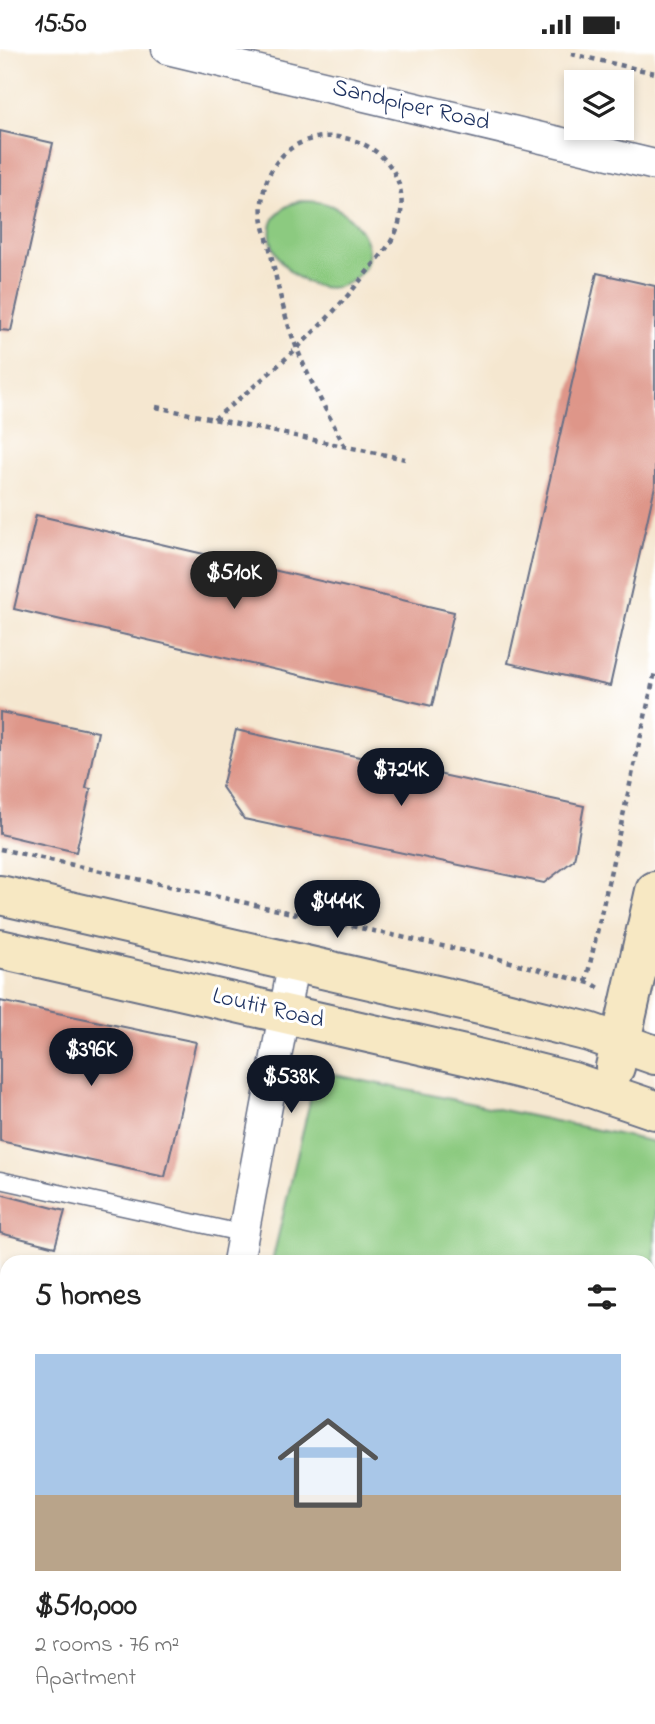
<!DOCTYPE html>
<meta charset="utf-8">
<style>
:root{--surface:#fff;--page:#f2f2f2;--text:#222;--muted:#767676;--accent:#111827}
body{margin:0;font-family:"Indie Flower",sans-serif;background:var(--page);color:var(--text);height:100vh;display:flex;flex-direction:column;font-size:26px;white-space:nowrap}
*{box-sizing:border-box;margin:0}
p{font-size:23px;color:var(--muted)}
.icon{flex:none;width:38px;height:38px;fill:none;stroke:currentColor;stroke-width:2;stroke-linecap:round;stroke-linejoin:round}
.map{position:relative;flex:1;overflow:hidden}
.side{position:absolute;left:0px;top:1206px;width:656px;height:471px;display:flex;flex-direction:column;background:var(--surface);border-radius:21px 21px 0 0;box-shadow:0 4px 10px #0003}
.side>*{flex:none}
.fabs{position:absolute;left:564px;top:21px;display:grid;gap:14px}
.fabs a{display:grid;place-items:center;width:70px;height:70px;border-radius:0px;background:var(--surface);box-shadow:0 4px 10px #0003;font-size:35px}
.price{position:absolute;translate:-50% -60px;padding:0 16px;border-radius:24px;background:var(--accent);color:#fff;font-size:23px;line-height:46px;filter:drop-shadow(0 2px 4px #0008)}
.price::after{content:'';position:absolute;left:50%;top:42px;width:21px;height:16px;margin-left:-10px;background:inherit;clip-path:polygon(0 0,100% 0,50% 100%)}
.price.selected{background:#222;color:#fff}
ul{padding:0;list-style:none}
li{display:grid;align-content:center;gap:14px;height:371px;padding:0 35px}
li span{display:grid;place-items:center;height:217px;border-radius:0px;color:#555}
li>.icon{margin-inline-start:auto}
span .icon{width:126px;height:126px;fill:#fffc;stroke-width:1}
li b{font-size:30px}
h2{display:flex;justify-content:space-between;align-items:center;height:84px;padding:0 35px;font-size:30px}
.status{display:flex;justify-content:space-between;align-items:center;height:49px;padding:0 35px;background:var(--surface);direction:ltr}
.status svg{height:19px;fill:currentColor}
.map>svg:first-child{display:block}
</style>
<div class="status"><b>15:50</b><svg viewBox="0 0 49 12"><path d="M0 12V9h3v3zM5 12V6h3v6zM10 12V3h3v9zM15 12V0h3v12zM26 1h20v11H26zM47 4h2v5h-2z"/></svg></div>
<div class="map">
<svg width="655" height="1675" viewBox="0 0 655 1675">
<rect width="100%" height="100%" fill="#fff"/>
<filter id="ink" filterUnits="userSpaceOnUse"><feTurbulence type="fractalNoise" baseFrequency=".0143" numOctaves="2"/><feDisplacementMap in="SourceGraphic" scale="14" xChannelSelector="R" yChannelSelector="G"/><feConvolveMatrix kernelMatrix="1 2 1 2 8 2 1 2 1" color-interpolation-filters="sRGB"/></filter>
<filter id="wash" filterUnits="userSpaceOnUse"><feTurbulence type="fractalNoise" baseFrequency=".00686" numOctaves="4" result="noise"/><feDisplacementMap in="SourceGraphic" scale="28" xChannelSelector="R" yChannelSelector="G"/><feGaussianBlur stdDeviation="1.57" result="paint"/><feColorMatrix in="noise" values="0 0 0 0 0 0 0 0 0 0 0 0 0 0 0 0 0 1.4 0 .05"/><feComposite in="paint" operator="in"/></filter>
<g filter="url(#wash)">
<rect width="100%" height="100%" fill="#f5e7d0"/>
<g fill="#8cca80" stroke="#547c6f" stroke-width="2">
<path d="M300 152C310 152 322 152 332 157 358 169 385 206 355 229 307 269 227 173 300 152Z"/>
<polygon points="317,1022 655,1093 655,1675 246,1675 246,1670 649,1670 649,1213 272,1213"/>
</g>
<g fill="#709fd9" stroke="#46679c" stroke-width="2">
<polygon points="649,1273 655,1275 655,1415 649,1418"/>
<polygon points="655,1486 655,1675 447,1675 447,1670 649,1670 649,1487"/>
</g>
<g id="blocks">
<g fill="#de9689">
<polygon points="0,82 53,94 11,282 0,281"/>
<polygon points="597,224 655,237 655,437 610,637 508,614"/>
<polygon points="36,466 454,563 432,657 14,560"/>
<polygon points="0,663 98,683 86,739 91,740 76,803 0,785"/>
<polygon points="236,681 584,757 574,811 544,834 244,770 222,738"/>
<polygon points="0,952 196,993 165,1128 0,1092"/>
<polygon points="0,1145 65,1162 55,1198 0,1184"/>
</g>
</g>
</g>
<g filter="url(#ink)">
<use href="#blocks" fill-opacity="0" stroke="#676f86" stroke-width="2"/>
<g fill="none" stroke-linecap="round" stroke-linejoin="round">
<defs>
<g id="lane">
<polyline points="0,1131 241,1184"/>
<polyline points="4,1353 7,1484"/>
<polyline points="11,1670 11,1675"/>
</g>
<g id="street">
<polyline points="167,0 655,116"/>
<polyline points="238,1213 294,911"/>
<polyline points="0,1352 7,1353"/>
<polyline points="214,1670 214,1675"/>
</g>
<g id="secondary">
<polyline points="0,846 493,959 589,983 655,1006"/>
<polyline points="0,900 469,1007 573,1033 655,1061"/>
<polyline points="615,1018 655,842"/>
</g>
</defs>
<use href="#lane" stroke="#676f86" stroke-width="19"/>
<use href="#street" stroke="#676f86" stroke-width="33"/>
<use href="#secondary" stroke="#676f86" stroke-width="42"/>
<g stroke="#676f86" stroke-width="4.5" stroke-dasharray="5 5" stroke-linecap="butt">
<polyline points="571,5 655,24"/>
<polyline points="156,358 405,410"/>
<path d="M214 370C272 323 320 283 367 223 379 209 394 193 399 174 423 79 273 49 262 153 260 168 266 185 270 200 277 234 284 269 298 302 311 335 329 366 345 398"/>
<polyline points="0,800 488,907 593,935 599,939"/>
<polyline points="586,933 655,623"/>
<polyline points="319,1670 321,1675"/>
</g>
<use href="#lane" stroke="#fff" stroke-width="16"/>
<use href="#street" stroke="#fff" stroke-width="30"/>
<use href="#secondary" stroke="#f7e8c3" stroke-width="38"/>
</g>
</g>
<g text-anchor="middle" dominant-baseline="central" stroke-width="6" stroke-linejoin="round" paint-order="stroke">
<g font-size="24" fill="#1b2f5e" stroke="#fff">
<text transform="translate(411 57) rotate(13)">Sandpiper Road</text>
<text transform="translate(268 960) rotate(13)">Loutit Road</text>
</g>
</g>
</svg>
<div class="fabs">
<a><svg class="icon" aria-label="layers" viewBox="0 0 24 24"><path d="M12 4l9 5-9 5-9-5zM3 14l9 5 9-5"/></svg></a>
</div>
<b class="price selected" style="left:234px;top:562px">$510K</b>
<b class="price" style="left:401px;top:759px">$724K</b>
<b class="price" style="left:337px;top:891px">$444K</b>
<b class="price" style="left:91px;top:1039px">$396K</b>
<b class="price" style="left:291px;top:1066px">$538K</b>
<section class="side">
<h2>5 homes<svg class="icon" aria-label="filters" viewBox="0 0 24 24"><path d="M4 7h16M4 17h16"/><circle cx="9" cy="7" r="2"/><circle cx="15" cy="17" r="2"/></svg></h2>
<ul>
<li><span style="background:linear-gradient(#a9c7e8 65%,#b9a48a 0)"><svg class="icon" aria-label="home" viewBox="0 0 24 24"><path d="M3 11l9-7 9 7M6 9v11h12V9"/></svg></span><div><b>$510,000</b><p>2 rooms · 76 m²</p><p>Apartment</p></div></li>
</ul>
</section>
</div>
